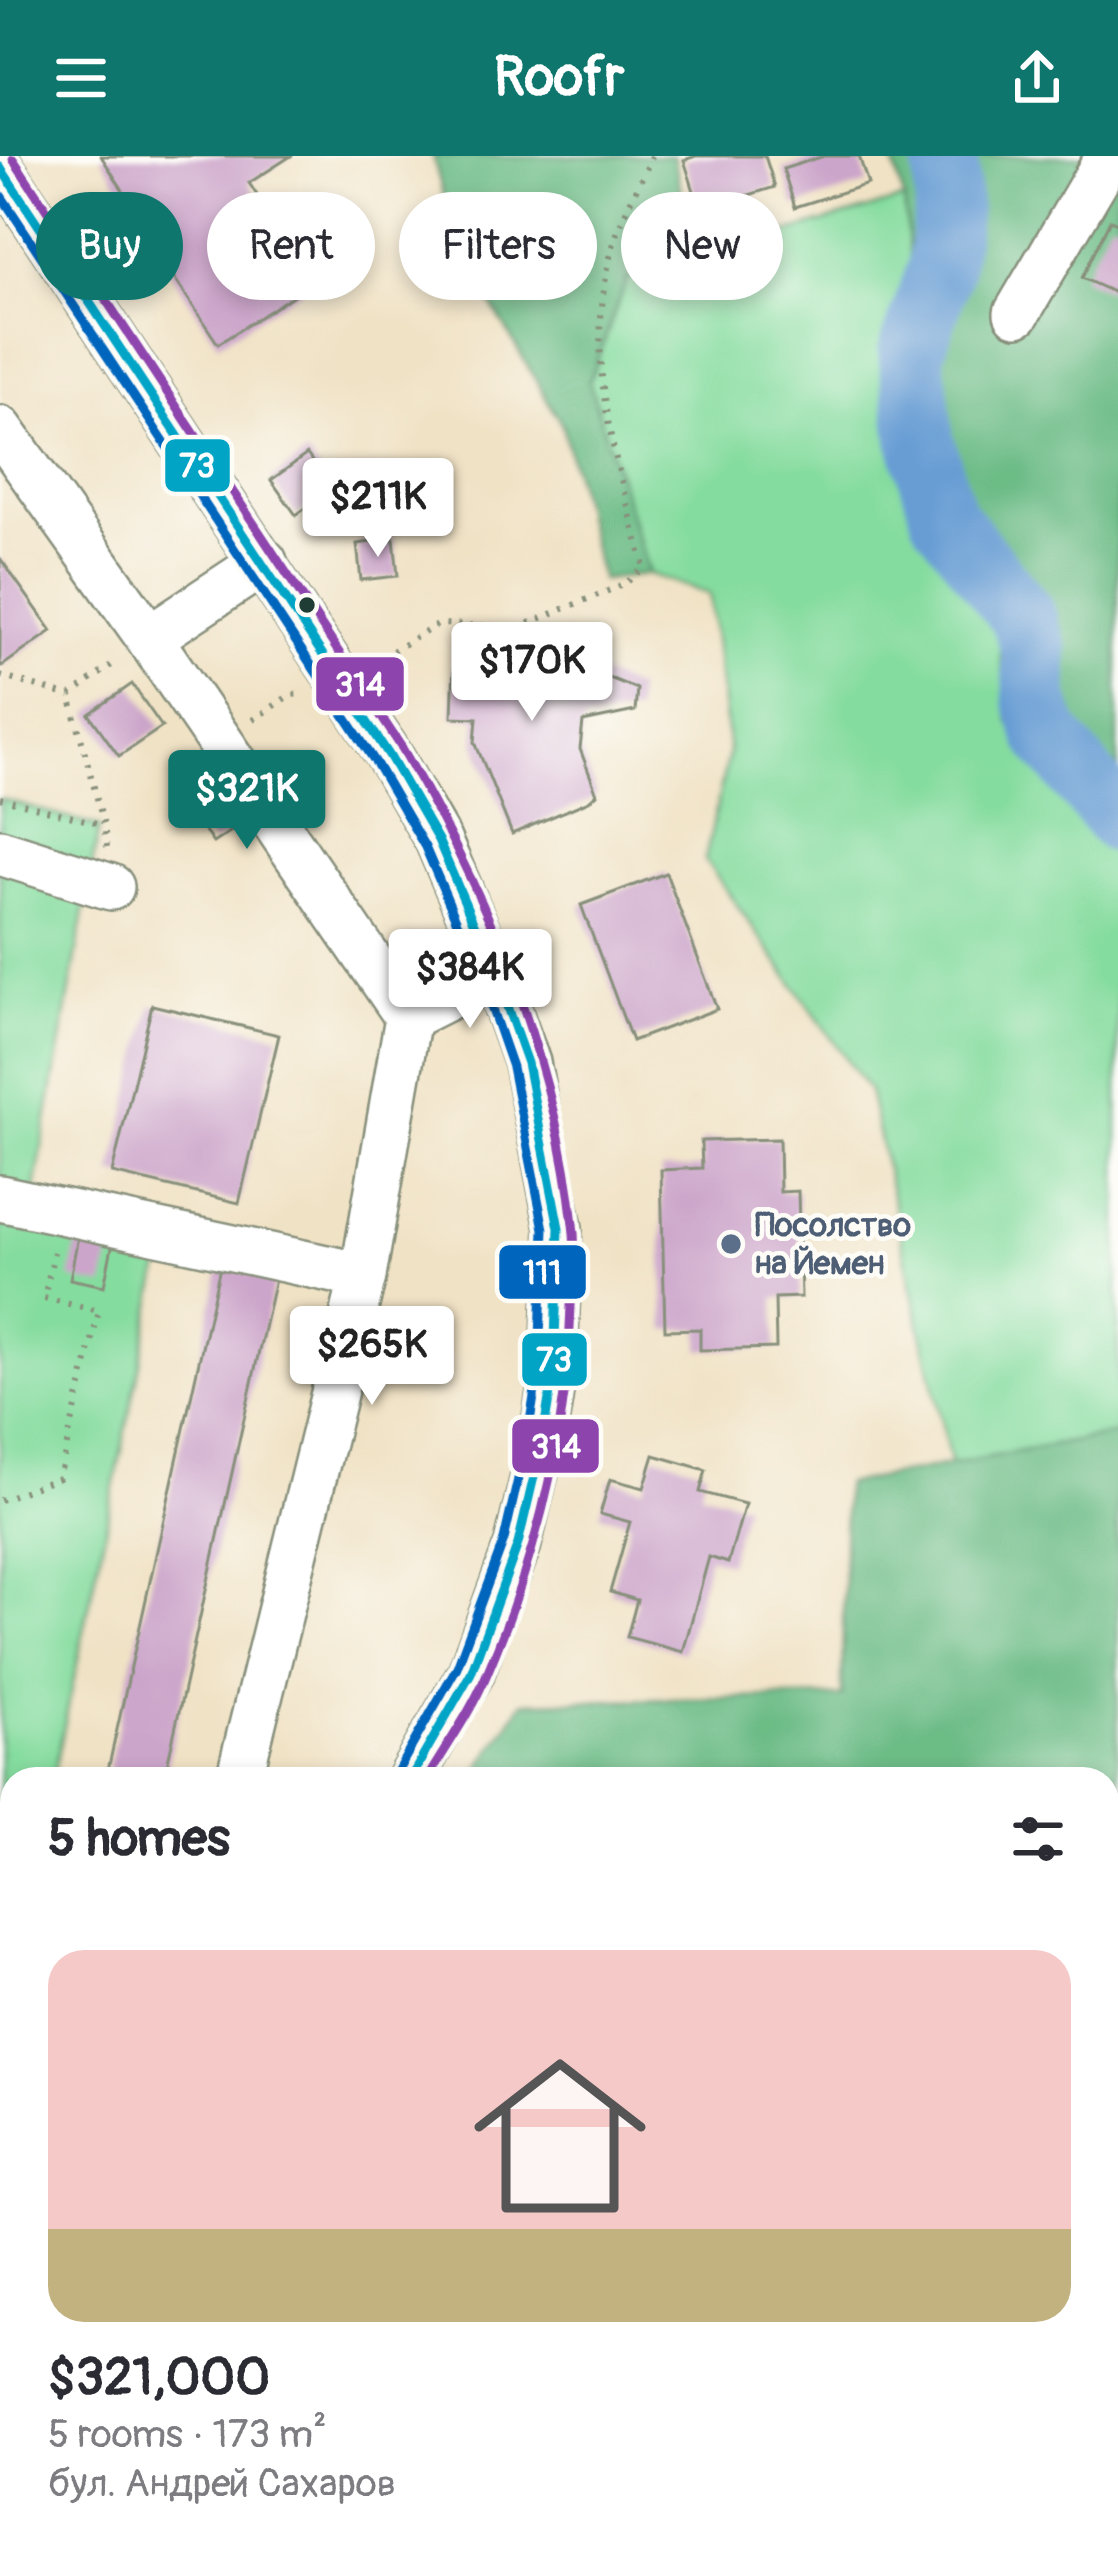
<!DOCTYPE html>
<meta charset="utf-8">
<style>
:root{--surface:#fff;--page:#f7f7f7;--text:#2b2b33;--muted:#7c7c81;--accent:#0f766e}
body{margin:0;font-family:Pangolin,sans-serif;background:var(--page);color:var(--text);height:100vh;display:flex;flex-direction:column;font-size:45px;white-space:nowrap}
*{box-sizing:border-box;margin:0}
p{font-size:39px;color:var(--muted)}
.icon{flex:none;width:66px;height:66px;fill:none;stroke:currentColor;stroke-width:2;stroke-linecap:round;stroke-linejoin:round}
.map{position:relative;flex:1;overflow:hidden}
.sheet{position:absolute;left:0px;top:1611px;width:1119px;height:807px;display:flex;flex-direction:column;background:var(--surface);border-radius:36px 36px 0 0;box-shadow:0 6px 18px #0003}
.sheet>*{flex:none}
.hud{position:absolute;left:36px;top:36px;width:1047px;height:108px;display:flex;gap:24px}
.price{position:absolute;translate:-50% -102px;padding:0 27px;border-radius:12px;background:#fff;color:#222;font-size:39px;line-height:78px;filter:drop-shadow(0 3px 6px #0008)}
.price::after{content:'';position:absolute;left:50%;top:72px;width:36px;height:27px;margin-left:-18px;background:inherit;clip-path:polygon(0 0,100% 0,50% 100%)}
.price.selected{background:var(--accent);color:#fff}
ul{padding:0;list-style:none}
li{display:grid;align-content:center;gap:24px;height:636px;padding:0 48px}
li span{display:grid;place-items:center;height:372px;border-radius:36px;color:#555}
li>.icon{margin-inline-start:auto}
span .icon{width:216px;height:216px;fill:#fffc;stroke-width:1}
li b{font-size:51px}
h2{display:flex;justify-content:space-between;align-items:center;height:144px;padding:0 48px;font-size:51px}
.tag{padding:0 42px;border-radius:54px;background:var(--surface);box-shadow:0 6px 18px #0003;font-size:42px;line-height:108px}
.tag.selected{background:var(--accent);color:#fff}
header{display:flex;justify-content:space-between;align-items:center;height:156px;padding:0 48px;background:var(--accent);color:#fff;font-size:54px;font-weight:800}
.map>svg:first-child{display:block}
</style>
<header><svg class="icon" aria-label="menu" viewBox="0 0 24 24"><path d="M4 6h16M4 12h16M4 18h16"/></svg>Roofr<svg class="icon" aria-label="share" viewBox="0 0 24 24"><path d="M12 15V3M7 8l5-5 5 5M5 13v7h14v-7"/></svg></header>
<div class="map">
<svg width="1118" height="2416" viewBox="0 0 1118 2416">
<rect width="100%" height="100%" fill="#fdfcf7"/>
<filter id="ink" filterUnits="userSpaceOnUse"><feTurbulence type="fractalNoise" baseFrequency=".00833" numOctaves="2"/><feDisplacementMap in="SourceGraphic" scale="24" xChannelSelector="R" yChannelSelector="G"/><feConvolveMatrix kernelMatrix="1 2 1 2 8 2 1 2 1" color-interpolation-filters="sRGB"/></filter>
<filter id="wash" filterUnits="userSpaceOnUse"><feTurbulence type="fractalNoise" baseFrequency=".004" numOctaves="4" result="noise"/><feDisplacementMap in="SourceGraphic" scale="48" xChannelSelector="R" yChannelSelector="G"/><feGaussianBlur stdDeviation="2.7" result="paint"/><feColorMatrix in="noise" values="0 0 0 0 0 0 0 0 0 0 0 0 0 0 0 0 0 1.4 0 .05"/><feComposite in="paint" operator="in"/></filter>
<g filter="url(#wash)">
<rect width="100%" height="100%" fill="#f0e2c5"/>
<g fill="#85dc9f" stroke="#528c6a" stroke-width="3">
<polygon points="904,43 911,112 891,189 943,403 998,471 1009,566 1065,642 1118,697 1118,1277 951,1310 869,935 705,704 729,595 709,438 649,418 589,226 627,123"/>
<polygon points="0,643 99,671 32,1049 167,1078 53,1623 12,1623 12,1764 0,1761"/>
</g>
<g fill="#6cbc86" stroke="#467c5d" stroke-width="3">
<polygon points="433,0 673,0 698,102 627,123 589,226 649,418 601,424 562,269 455,85"/>
<polygon points="892,0 1118,0 1118,697 1065,642 1009,566 998,471 909,354 889,262 891,189 911,112 904,43"/>
<polygon points="1118,1277 1118,2416 1036,2416 1037,2406 1107,2406 1107,1623 472,1623 523,1546 842,1540 845,1328"/>
</g>
<g fill="none" stroke-linecap="round" stroke-linejoin="round">
<polyline stroke="#679dd4" stroke-width="66" points="945,0 948,51 940,113 911,197 921,284 944,361 1023,461 1034,492 1036,543 1047,578 1118,664"/>
</g>
<g id="blocks">
<g fill="#cca5ca">
<polygon points="101,0 291,0 249,27 314,126 218,188 165,108 153,116 132,83 148,73"/>
<polygon points="696,0 765,0 775,31 700,54 684,4"/>
<polygon points="824,0 859,0 868,28 795,51 783,13"/>
<polygon points="1110,64 1118,67 1118,126 1113,136 1082,122"/>
<polygon points="307,298 332,334 296,359 271,324"/>
<polygon points="394,383 398,420 361,424 357,388"/>
<polygon points="0,402 52,475 2,510 0,507"/>
<polygon points="455,481 539,490 538,498 558,500 558,506 575,507 575,513 590,514 637,533 635,555 583,566 580,593 597,638 589,645 512,678 475,586 477,562 452,561"/>
<polygon points="132,528 162,571 119,600 89,558"/>
<polygon points="200,625 234,673 213,687 180,639"/>
<polygon points="666,717 717,853 632,885 581,749"/>
<polygon points="152,849 279,879 239,1047 112,1017"/>
<polygon points="779,983 780,1036 798,1035 801,1141 775,1142 776,1192 700,1194 700,1173 665,1174 661,1014 702,1012 701,985"/>
<polygon points="78,1080 113,1086 104,1130 70,1123"/>
<polygon points="220,1111 275,1123 164,1623 106,1623"/>
<polygon points="654,1299 706,1314 700,1336 745,1348 728,1407 709,1401 683,1496 627,1481 637,1444 610,1436 630,1366 600,1358 610,1323 644,1332"/>
<polygon points="0,2201 12,2203 12,2258 0,2255"/>
<polygon points="1107,2381 1118,2381 1118,2416 937,2416 882,2409 1107,2406"/>
</g>
</g>
</g>
<g filter="url(#ink)">
<use href="#blocks" fill-opacity="0" stroke="#88907c" stroke-width="3"/>
<g fill="none" stroke-linecap="round" stroke-linejoin="round">
<defs>
<g id="minor">
<polyline points="0,11 389,599 438,684 495,817 527,907 559,1072 554,1211 542,1287 518,1388 471,1517 410,1623"/>
<polyline points="1017,157 1101,14 1117,0"/>
<polyline points="0,273 149,482 408,861 363,1120 239,1623"/>
<polyline points="149,482 264,406"/>
<polyline points="0,696 111,731"/>
<polyline points="408,861 495,817"/>
<polyline points="0,1042 363,1120"/>
<polyline points="0,1918 12,1920"/>
<polyline points="422,2406 428,2416"/>
<polyline points="90,2416 92,2406"/>
</g>
<g id="major">
<polyline points="0,2186 12,2189"/>
<polyline points="0,2284 12,2286"/>
<polyline points="1107,2356 1118,2357"/>
<polyline points="718,2406 798,2416"/>
</g>
</defs>
<use href="#minor" stroke="#88907c" stroke-width="50"/>
<use href="#major" stroke="#88907c" stroke-width="62"/>
<g stroke="#88907c" stroke-width="6" stroke-dasharray="3 9" stroke-linecap="butt">
<path d="M372 507 439 468 519 471 625 428 644 411C616 300 582 211 612 94 620 62 639 30 652 0"/>
<polyline points="0,520 70,540"/>
<polyline points="253,564 290,539 304,538"/>
<polyline points="0,642 104,669"/>
<polyline points="107,691 104,669 70,540 117,505"/>
<polyline points="0,1344 59,1322 99,1155 44,1142 54,1096"/>
</g>
<use href="#minor" stroke="#fff" stroke-width="45"/>
<use href="#major" stroke="#fbbb8d" stroke-width="57"/>
<defs>
<polyline id="bus-1" points="0,11 389,599 438,684 495,817 527,907 559,1072 554,1211 542,1287 518,1388 471,1517 410,1623"/>
<polyline id="bus-2" points="0,38 376,607 425,691 481,822 512,911 544,1073 539,1210 527,1284 504,1384 457,1511 397,1616"/>
<path id="bus-3" d="M13 3 402 592C487 738 554 898 573 1068 577 1094 572 1123 571 1150 567 1277 536 1403 486 1520 471 1556 447 1589 427 1623"/>
</defs>
<use href="#bus-1" stroke="#fdfcf7" stroke-width="18"/>
<use href="#bus-2" stroke="#fdfcf7" stroke-width="18"/>
<use href="#bus-3" stroke="#fdfcf7" stroke-width="18"/>
<use href="#bus-1" stroke="#02a4c6" stroke-width="9"/>
<use href="#bus-2" stroke="#0065bd" stroke-width="9"/>
<use href="#bus-3" stroke="#8e44ad" stroke-width="9"/>
<defs>
<polyline id="metro-1" points="979,2406 1081,2416"/>
</defs>
<use href="#metro-1" stroke="#fdfcf7" stroke-width="21"/>
<use href="#metro-1" stroke="#f00" stroke-width="12"/>
</g>
</g>
<circle fill="#1f3d34" stroke="#fdfcf7" stroke-width="4.5" cx="307" cy="449" r="10"/>
<circle fill="#5c6f8a" stroke="#fdfcf7" stroke-width="4.5" cx="731" cy="1088" r="12"/>
<g text-anchor="middle" dominant-baseline="central" stroke-width="9" stroke-linejoin="round" paint-order="stroke">
<g font-size="33" font-weight="bold" fill="#4e5e75" stroke="#fdfcf7" text-anchor="start">
<text x="755" y="1069">Посолство<tspan x="755" dy="38">на Йемен</tspan></text>
</g>
</g>
<g stroke="#fdfcf7" stroke-width="4.5">
<rect x="163" y="281" width="69" height="57" rx="12" fill="#02a4c6"/>
<rect x="314" y="499" width="92" height="58" rx="12" fill="#8e44ad"/>
<rect x="497" y="1087" width="91" height="58" rx="12" fill="#0065bd"/>
<rect x="520" y="1175" width="69" height="57" rx="12" fill="#02a4c6"/>
<rect x="510" y="1261" width="91" height="58" rx="12" fill="#8e44ad"/>
</g>
<g font-size="33" text-anchor="middle" font-weight="bold" fill="#fff">
<text x="197" y="321">73</text>
<text x="360" y="540">314</text>
<text x="542" y="1128">111</text>
<text x="554" y="1215">73</text>
<text x="556" y="1302">314</text>
</g>
</svg>
<b class="price" style="left:378px;top:404px">$211K</b>
<b class="price" style="left:532px;top:568px">$170K</b>
<b class="price selected" style="left:247px;top:696px">$321K</b>
<b class="price" style="left:470px;top:875px">$384K</b>
<b class="price" style="left:372px;top:1252px">$265K</b>
<div class="hud">
<a class="tag selected">Buy</a>
<a class="tag">Rent</a>
<a class="tag">Filters</a>
<a class="tag">New</a>
</div>
<section class="sheet">
<h2>5 homes<svg class="icon" aria-label="filters" viewBox="0 0 24 24"><path d="M4 7h16M4 17h16"/><circle cx="9" cy="7" r="2"/><circle cx="15" cy="17" r="2"/></svg></h2>
<ul>
<li><span style="background:linear-gradient(#f6c9c9 75%,#c2b280 0)"><svg class="icon" aria-label="home" viewBox="0 0 24 24"><path d="M3 11l9-7 9 7M6 9v11h12V9"/></svg></span><div><b>$321,000</b><p>5 rooms · 173 m²</p><p>бул. Андрей Сахаров</p></div></li>
</ul>
</section>
</div>
